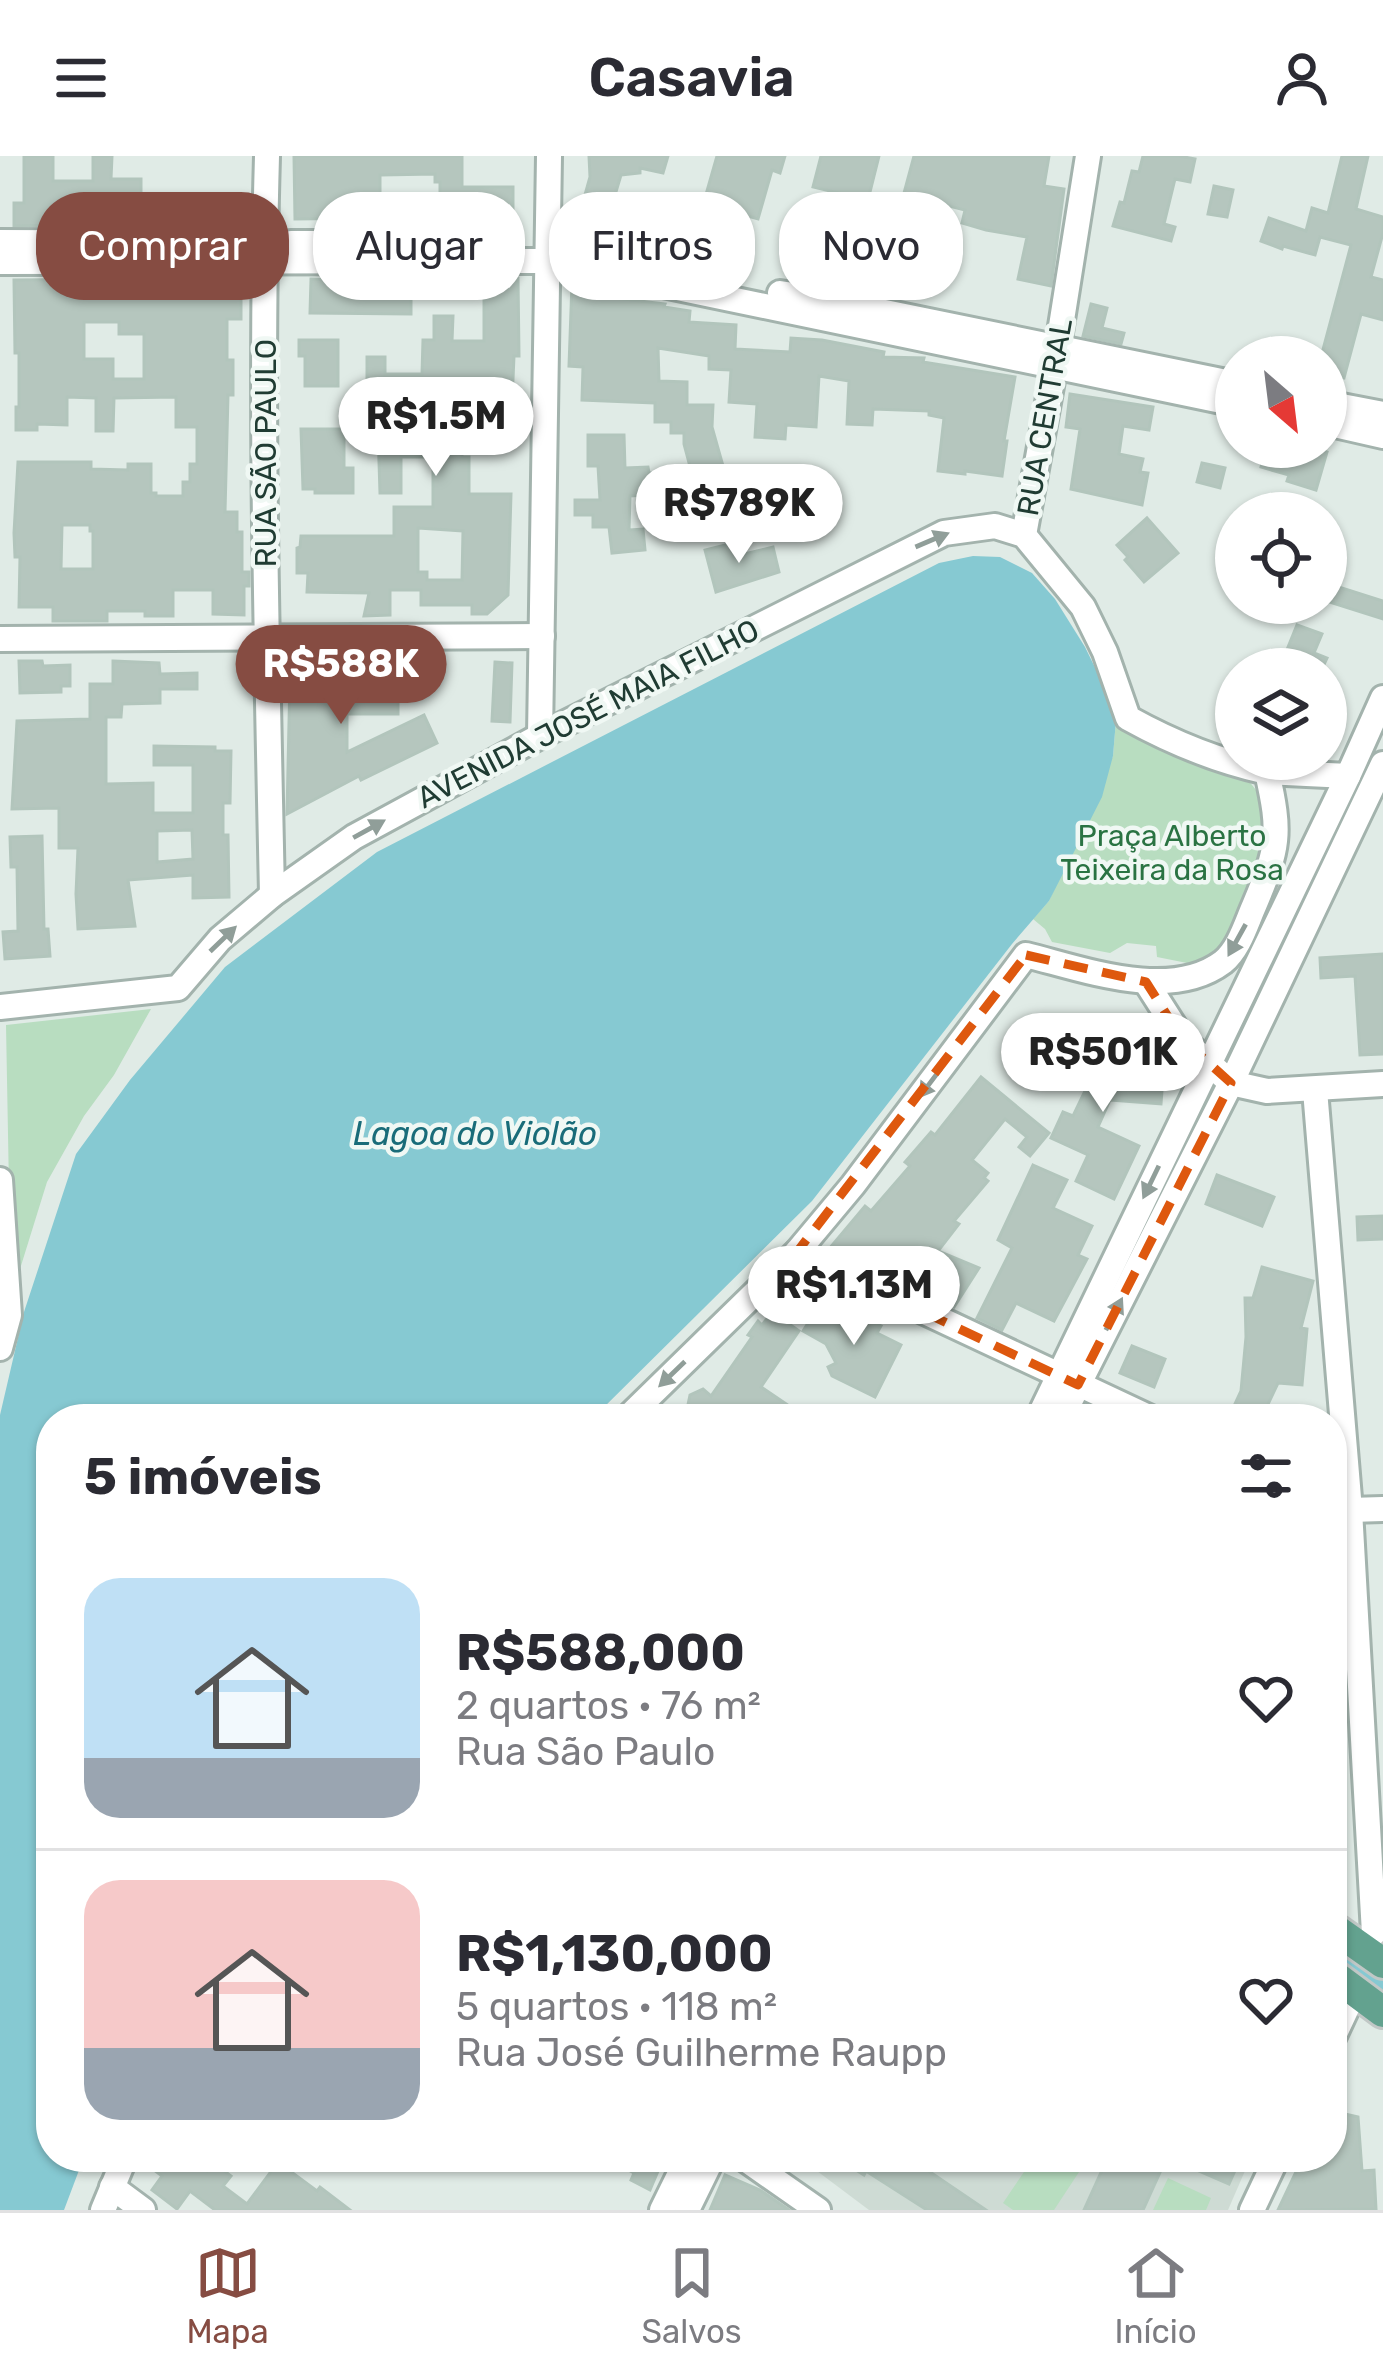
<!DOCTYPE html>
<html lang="pt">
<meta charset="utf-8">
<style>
:root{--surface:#fff;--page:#f7f7f7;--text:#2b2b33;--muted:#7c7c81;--line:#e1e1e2;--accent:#864c42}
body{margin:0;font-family:Rubik,sans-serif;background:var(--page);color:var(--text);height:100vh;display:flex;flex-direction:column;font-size:45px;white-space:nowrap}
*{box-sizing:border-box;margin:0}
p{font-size:39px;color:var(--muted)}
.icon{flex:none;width:66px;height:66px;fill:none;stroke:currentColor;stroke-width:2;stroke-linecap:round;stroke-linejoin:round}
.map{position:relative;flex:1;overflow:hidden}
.side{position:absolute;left:36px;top:1248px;width:1311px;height:768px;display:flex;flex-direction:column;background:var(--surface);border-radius:48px;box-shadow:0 3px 9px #0004}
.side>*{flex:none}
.banner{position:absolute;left:36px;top:36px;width:1311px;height:108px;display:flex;gap:24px}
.needle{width:78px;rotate:152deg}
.controls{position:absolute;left:1215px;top:180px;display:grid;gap:24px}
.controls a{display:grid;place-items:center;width:132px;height:132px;border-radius:50%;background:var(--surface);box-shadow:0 3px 9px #0004;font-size:60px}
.price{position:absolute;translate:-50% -102px;padding:0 27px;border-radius:42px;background:#fff;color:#222;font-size:39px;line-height:78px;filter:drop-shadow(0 3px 6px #0008)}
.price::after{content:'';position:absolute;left:50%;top:72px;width:36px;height:27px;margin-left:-18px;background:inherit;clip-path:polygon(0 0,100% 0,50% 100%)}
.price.on{background:var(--accent);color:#fff}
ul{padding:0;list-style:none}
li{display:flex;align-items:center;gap:36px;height:300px;padding:0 48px}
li+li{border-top:3px solid var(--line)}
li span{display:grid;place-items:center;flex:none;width:336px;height:240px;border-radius:36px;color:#555}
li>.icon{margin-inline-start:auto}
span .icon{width:144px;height:144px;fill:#fffc;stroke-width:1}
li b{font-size:51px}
h2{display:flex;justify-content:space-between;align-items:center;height:144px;padding:0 48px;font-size:51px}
.tag{padding:0 42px;border-radius:48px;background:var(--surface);box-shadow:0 3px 9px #0004;font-size:42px;line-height:108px}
.tag.on{background:var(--accent);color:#fff}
header{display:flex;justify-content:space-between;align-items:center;height:156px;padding:0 48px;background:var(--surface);font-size:54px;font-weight:600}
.tab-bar{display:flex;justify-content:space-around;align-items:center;height:168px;border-top:3px solid var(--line);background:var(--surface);font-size:33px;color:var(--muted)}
.tab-bar a{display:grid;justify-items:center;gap:6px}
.tab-bar .on{color:var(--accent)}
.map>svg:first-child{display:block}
</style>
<header><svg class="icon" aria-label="menu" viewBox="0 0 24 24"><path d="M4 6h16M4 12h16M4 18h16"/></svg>Casavia<svg class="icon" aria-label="person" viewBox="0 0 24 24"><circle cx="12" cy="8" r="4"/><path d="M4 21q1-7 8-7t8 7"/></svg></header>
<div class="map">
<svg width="1383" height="2054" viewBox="0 0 1383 2054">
<rect width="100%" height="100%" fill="#e0ebe6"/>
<polygon fill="#cedbd4" points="814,2001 1251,2001 1228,2054 869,2054 809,2009"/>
<g fill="#b8ddc0">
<polygon points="1116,564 1136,571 1156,590 1202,610 1229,615 1248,624 1260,639 1272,684 1230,788 1205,807 1192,808 1157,801 1156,790 1127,787 1110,797 1052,786 1045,773 1033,763 1049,745 1113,600"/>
<polygon points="151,853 114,919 84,960 47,1026 11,1142 6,869"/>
<polygon points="1034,2001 1070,2001 1083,2010 1054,2054 1013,2054 1003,2047"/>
<polygon points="1168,2022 1211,2042 1206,2054 1153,2054"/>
</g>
<polygon fill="#86c9d2" points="973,400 1000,401 1032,417 1055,443 1085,491 1108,538 1116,564 1113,600 1102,641 1049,745 1012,788 812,1045 592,1263 51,1263 51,2001 84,2001 64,2054 0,2054 0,1259 24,1156 76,998 130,924 225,811 377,696 939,407"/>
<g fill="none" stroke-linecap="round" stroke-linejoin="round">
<polyline stroke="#86c9d2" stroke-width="18" points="1332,1794 1383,1830"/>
</g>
<g fill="#b5c6be" stroke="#b2c5bc" stroke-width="3" fill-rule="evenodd">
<polygon points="24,0 53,0 53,25 93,25 93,0 112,0 111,23 141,23 141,56 111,56 111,68 14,70 14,47 24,47"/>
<polygon points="294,0 462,0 462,31 513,31 513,61 444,61 444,51 440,51 440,26 435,26 435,18 380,19 380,62 295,63"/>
<polygon points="589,0 668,0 663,17 640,12 640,17 621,19 612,49 630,56 621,76 579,60 590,21"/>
<polygon points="717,0 785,0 780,17 772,14 758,63 748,60 741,88 735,87 714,100 710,94 706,96 700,86 691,91"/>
<polygon points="821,0 879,0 863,64 867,65 848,132 826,127 851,40 813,31"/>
<polygon points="914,0 1049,0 1044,30 1064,33 1051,130 1018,123 1027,81 986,74 962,67 965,54 926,44 922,57 900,52"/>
<polygon points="1143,0 1179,0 1195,3 1190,26 1175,23 1164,68 1175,71 1171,85 1113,70 1120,46 1124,47 1132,15 1139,16"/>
<polygon points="1342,0 1368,0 1356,53 1383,61 1383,77 1371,121 1383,124 1383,164 1361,158 1344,222 1326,217 1326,201 1321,201 1351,89 1320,81 1315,99 1283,90 1282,93 1261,85 1269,62 1306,75 1312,52 1328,57"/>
<polygon points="1214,30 1233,34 1227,61 1208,58"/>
<polygon points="899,82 925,89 913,133 887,126"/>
<path d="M484 122H518L519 200H514L511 269H461L462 238 429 239V277H462V301H469V338H511L508 439 487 458H472V449H421V434H390V459L364 460 369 437 307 436 308 417H297V392L300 391 301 380H394V351H433V301H401V337H380L378 274H408V235L367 236V201H385V218H422L423 184H434V160H453L452 185H484ZM418 372 463 375 462 424H427V416H418Z"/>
<path d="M142 123 178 127H241V163H227V204H233V239H228L225 356H237V376H242V416H249V430H244V459L213 458V434H173V460H145V455H107V465H53V451H19L20 401H15L14 377 18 306H91V313L128 314V308H151V337H156V340H183V326H190V308H197V271H176V241L114 242 113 275H96V242L67 241V269L37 268V274H16V251H19V197H15L14 124ZM84 166H119V178H144V223H113V203H84ZM62 369H90V375H93V413H61Z"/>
<polygon points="311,123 411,127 411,158 310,157"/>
<polygon points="572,127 616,136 615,142 665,148 664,151 690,155 689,166 736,169 735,193 790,196 791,182 822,184 884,196 883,201 924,202 923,206 1015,221 1004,285 1007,285 1002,320 965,315 965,318 938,315 944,262 929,259 929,255 873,253 872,269 847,268 849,225 819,220 816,271 786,269 785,283 755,281 757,248 729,246 731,214 709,213 709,200 658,192 659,225 687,226 687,249 713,249 712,271 723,310 692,318 684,288 684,277 671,277 671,266 655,266 655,247 582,244 583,211 569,210"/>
<polygon points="1091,148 1107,152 1102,172 1124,177 1121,188 1083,180"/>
<polygon points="299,184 338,184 338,230 305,230 305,200 299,200"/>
<polygon points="1070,238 1153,251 1149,274 1123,270 1119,298 1143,303 1140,316 1148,317 1142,349 1071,333 1080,273 1066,271"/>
<polygon points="301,273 344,273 344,312 353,312 353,337 315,337 315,333 303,333"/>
<polygon points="588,279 624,279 625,312 648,311 649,317 677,316 677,344 661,345 661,338 630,340 629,374 643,373 645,394 612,397 609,371 593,371 593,359 575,359 575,344 600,344 598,310 588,310"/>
<polygon points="1266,291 1310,291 1327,296 1316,334 1287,325 1289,319 1261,311"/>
<polygon points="1202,307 1225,312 1220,332 1197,326"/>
<polygon points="1147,362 1178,397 1144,426 1125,404 1128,401 1117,389"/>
<polygon points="733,387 736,400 773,391 779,416 716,436 705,394"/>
<polygon points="1326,427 1383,445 1383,463 1326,445"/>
<polygon points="1297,469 1322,478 1314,497 1327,502 1322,513 1284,501"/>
<polygon points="284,501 306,501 306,506 315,508 378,508 378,519 398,520 398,558 347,558 347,596 424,559 437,587 361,624 359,620 287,658 290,522 284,522"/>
<polygon points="19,505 42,505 43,510 70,509 70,530 61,530 61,536 20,537"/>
<path d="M113 505 159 507 160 518 197 517V533H160V547L122 548 121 561H106V628L153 627V657H193V609H154V590L215 591V595H231L230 647H223V679H228L229 741 193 742V719L128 724 135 770 78 773 76 738 78 692H59V652L12 653 17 565 90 563V528H113ZM192 674 193 703 157 706V675Z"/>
<polygon points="495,506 512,507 510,566 492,565"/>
<polygon points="42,680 44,773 48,773 50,800 5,803 3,776 18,775 17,711 11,711 10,681"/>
<polygon points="1383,798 1383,898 1360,899 1355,820 1321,822 1320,802"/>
<polygon points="1109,861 1125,868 1122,874 1131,878 1111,920 1133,931 1162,934 1161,948 1110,944 1098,971 1139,990 1114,1043 1076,1025 1088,999 1051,982 1063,956 1073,960 1086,933 1077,929"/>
<polygon points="981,921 1049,977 1030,1000 1019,991 1027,981 1005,963 972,1004 988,1017 984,1022 988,1025 954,1065 959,1068 938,1095 979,1112 954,1151 829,1093 865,1050 871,1055 910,1010 905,1006 931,976 935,979"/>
<polygon points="1033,1009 1067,1024 1053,1052 1092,1070 1078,1099 1087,1103 1054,1165 1016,1147 1002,1174 977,1162 1012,1092 998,1084"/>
<polygon points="1217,1019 1274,1041 1262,1070 1206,1048"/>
<polygon points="1383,1060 1383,1083 1358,1084 1357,1061"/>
<polygon points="1262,1111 1313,1125 1301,1172 1307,1173 1302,1229 1278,1227 1261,1263 1228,1263 1241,1235 1246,1181 1245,1142 1253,1142"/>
<polygon points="822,1145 861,1168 866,1169 869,1164 881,1170 877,1177 901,1189 875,1241 832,1220 828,1211 836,1207 826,1188 803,1175"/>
<polygon points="772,1156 799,1175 761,1231 789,1250 780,1263 685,1263 690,1239 703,1233 711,1240 752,1181 748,1179 758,1165 762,1169"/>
<polygon points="1132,1190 1165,1203 1154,1231 1120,1217"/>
<polygon points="1332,1955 1358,1961 1362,2015 1374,2014 1376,2053 1278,2054 1303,2001 1332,2001"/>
<polygon points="141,2001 188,2001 207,2015 214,2007 231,2020 223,2030 247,2048 278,2006 317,2035 320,2031 350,2054 215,2054 190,2035 177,2053 152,2034 162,2020 141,2004"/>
<polygon points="603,2001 664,2001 650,2034 631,2024 634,2017"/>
<polygon points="836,2001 939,2001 930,2016 986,2054 927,2054 866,2015 864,2019"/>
<polygon points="1108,2001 1241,2001 1229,2028 1167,2001 1143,2054 1084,2054"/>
<polygon points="725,2019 760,2034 789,2054 710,2054"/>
</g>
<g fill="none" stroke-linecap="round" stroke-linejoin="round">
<defs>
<g id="minor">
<path d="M267 0C260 246 267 493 272 739"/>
<polyline points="0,86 256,87"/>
<polyline points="291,87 384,87 418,90"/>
<polyline points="0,106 548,105 1236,248"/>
<polyline points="780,137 821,143 1236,228"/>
<polyline points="1326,247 1383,258"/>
<polyline points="1326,267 1383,280"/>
<polyline points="1024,379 1055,208 1088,0"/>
<polyline points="0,483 542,480"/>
<polyline points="540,580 549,0"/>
<polyline points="1267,616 1348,620"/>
<polyline points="1146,826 1183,884 1231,927 1267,935 1383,928"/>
<path d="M0 851 178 832 220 783 272 739 354 681 540 580 944 377 995 370 1024 379 1083 451 1105 496 1128 562C1173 587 1217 605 1267 616 1281 678 1279 691 1254 750 1246 768 1239 793 1223 806 1170 846 1083 813 1026 799L853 1029 797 1096 626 1263"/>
<polyline points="1315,934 1350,1354 1374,1777"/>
<polyline points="0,1024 9,1159 0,1192"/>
<polyline points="797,1096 1153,1263"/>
<polyline points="1038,1263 1348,620 1383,542"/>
<polyline points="1061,1263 1231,927 1383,608"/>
<polyline points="1332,1345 1350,1354 1383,1353"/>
<polyline points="1332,1884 1355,1835"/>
<polyline points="742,2001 818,2054"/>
<polyline points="112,2031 143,2054"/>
<polyline points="103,2054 125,2001"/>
<polyline points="662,2054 688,2001"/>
<polyline points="687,2054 713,2001"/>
<polyline points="1252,2054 1277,2001"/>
</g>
<g id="major">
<polyline points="1332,1771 1383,1807"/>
<polyline points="1332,1818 1383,1856"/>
</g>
</defs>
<use href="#minor" stroke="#a3b3ad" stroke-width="30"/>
<use href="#major" stroke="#c1c8c6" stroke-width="36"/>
<use href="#minor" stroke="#fff" stroke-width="24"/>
<use href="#major" stroke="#63a28f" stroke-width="30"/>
</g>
<defs><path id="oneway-solid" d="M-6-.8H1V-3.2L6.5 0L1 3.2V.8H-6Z" transform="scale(3)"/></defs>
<g fill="#909e99">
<use href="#oneway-solid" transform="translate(932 384) rotate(-23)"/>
<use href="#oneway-solid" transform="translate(369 673) rotate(-29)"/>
<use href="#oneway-solid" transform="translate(223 783) rotate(-44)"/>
<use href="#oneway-solid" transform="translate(1237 784) rotate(119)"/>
<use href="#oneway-solid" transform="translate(930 927) rotate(127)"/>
<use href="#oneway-solid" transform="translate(1151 1026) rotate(116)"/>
<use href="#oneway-solid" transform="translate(1114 1158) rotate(-63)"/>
<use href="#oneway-solid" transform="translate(672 1218) rotate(136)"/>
</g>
<path fill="none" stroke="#de580e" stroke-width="9" stroke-dasharray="24 15" stroke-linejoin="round" d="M1026 799 1146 826 1183 884 1231 927 1078 1229 797 1096Z"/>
<g text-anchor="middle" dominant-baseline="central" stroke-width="9" stroke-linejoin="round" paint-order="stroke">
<g font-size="30" fill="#203c33" stroke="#f0f8f4">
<text transform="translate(1045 261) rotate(-80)">RUA CENTRAL</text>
<text transform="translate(266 297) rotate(-90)">RUA SÃO PAULO</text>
<text transform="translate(588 558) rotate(-27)">AVENIDA JOSÉ MAIA FILHO</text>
</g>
<g font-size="30" fill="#2a7343" stroke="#f0f8f4">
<text x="1172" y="680">Praça Alberto<tspan x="1172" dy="34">Teixeira da Rosa</tspan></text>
</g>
<g font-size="33" font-style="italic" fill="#196c79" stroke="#f0f8f4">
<text x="475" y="977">Lagoa do Violão</text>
</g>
</g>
</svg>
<div class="controls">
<a><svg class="needle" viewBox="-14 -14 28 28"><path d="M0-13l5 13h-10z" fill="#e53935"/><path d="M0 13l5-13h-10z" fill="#7c7c81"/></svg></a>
<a><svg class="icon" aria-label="locate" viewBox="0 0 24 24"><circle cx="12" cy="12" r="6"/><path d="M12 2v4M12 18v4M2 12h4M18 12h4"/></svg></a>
<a><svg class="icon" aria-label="layers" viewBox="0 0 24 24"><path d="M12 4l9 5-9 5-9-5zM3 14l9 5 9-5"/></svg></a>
</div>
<b class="price" style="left:436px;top:323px">R$1.5M</b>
<b class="price" style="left:739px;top:410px">R$789K</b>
<b class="price on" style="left:341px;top:571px">R$588K</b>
<b class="price" style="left:1103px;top:959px">R$501K</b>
<b class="price" style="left:854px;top:1192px">R$1.13M</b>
<div class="banner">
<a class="tag on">Comprar</a>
<a class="tag">Alugar</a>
<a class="tag">Filtros</a>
<a class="tag">Novo</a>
</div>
<section class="side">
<h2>5 imóveis<svg class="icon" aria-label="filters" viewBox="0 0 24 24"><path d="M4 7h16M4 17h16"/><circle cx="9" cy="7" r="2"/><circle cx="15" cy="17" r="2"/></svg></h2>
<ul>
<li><span style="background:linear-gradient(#bfe0f5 75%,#9aa5b1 0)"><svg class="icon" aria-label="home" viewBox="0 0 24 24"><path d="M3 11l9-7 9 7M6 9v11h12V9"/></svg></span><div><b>R$588,000</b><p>2 quartos · 76 m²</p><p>Rua São Paulo</p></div><svg class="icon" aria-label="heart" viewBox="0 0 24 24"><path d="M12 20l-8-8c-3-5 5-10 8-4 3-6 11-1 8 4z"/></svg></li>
<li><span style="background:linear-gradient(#f6c9c9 70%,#9aa5b1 0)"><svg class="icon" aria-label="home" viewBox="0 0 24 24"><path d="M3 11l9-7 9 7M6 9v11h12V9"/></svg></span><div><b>R$1,130,000</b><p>5 quartos · 118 m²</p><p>Rua José Guilherme Raupp</p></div><svg class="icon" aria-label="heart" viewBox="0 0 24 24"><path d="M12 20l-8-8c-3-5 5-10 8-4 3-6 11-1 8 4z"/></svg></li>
</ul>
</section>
</div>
<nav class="tab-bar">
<a class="on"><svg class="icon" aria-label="map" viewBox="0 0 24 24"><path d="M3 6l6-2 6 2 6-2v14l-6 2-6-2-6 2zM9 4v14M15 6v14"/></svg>Mapa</a>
<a><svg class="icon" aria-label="saved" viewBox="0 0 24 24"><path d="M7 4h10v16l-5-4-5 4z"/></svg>Salvos</a>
<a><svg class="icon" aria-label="home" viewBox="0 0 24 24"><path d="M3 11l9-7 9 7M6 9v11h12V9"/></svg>Início</a>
</nav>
